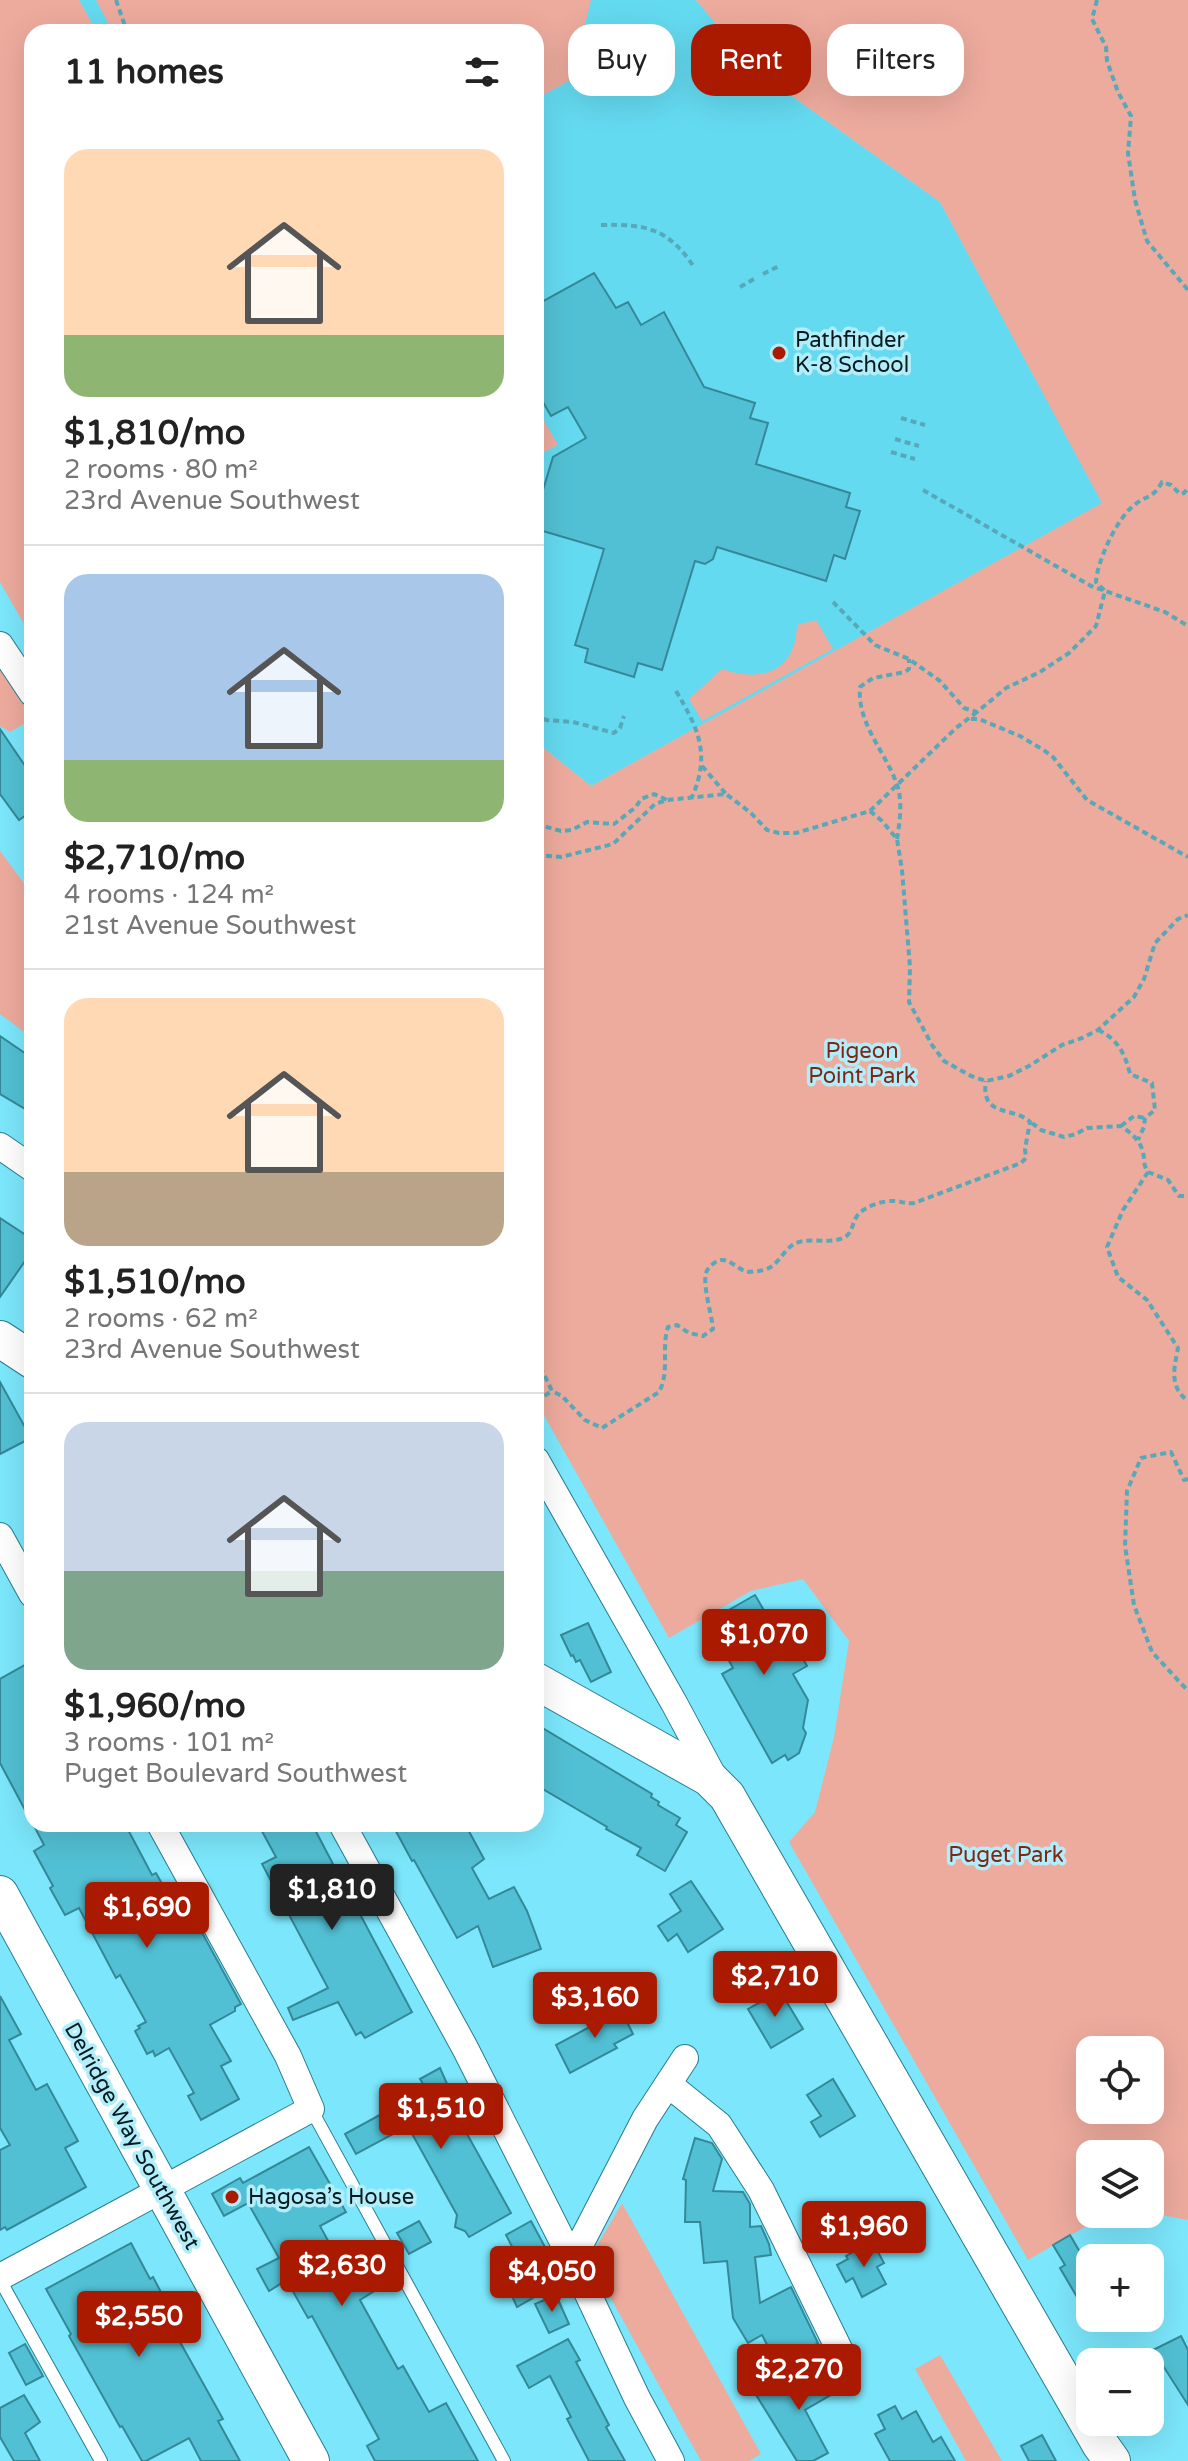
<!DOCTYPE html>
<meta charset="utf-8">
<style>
:root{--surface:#fff;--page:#f6f6f6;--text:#222;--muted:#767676;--line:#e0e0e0;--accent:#a91a00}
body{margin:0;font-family:"Varela Round",sans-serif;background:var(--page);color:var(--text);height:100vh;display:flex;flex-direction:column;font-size:30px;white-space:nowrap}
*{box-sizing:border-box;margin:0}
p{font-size:26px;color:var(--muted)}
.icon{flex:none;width:44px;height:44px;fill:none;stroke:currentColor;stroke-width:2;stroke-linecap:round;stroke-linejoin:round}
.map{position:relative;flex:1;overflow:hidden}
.sheet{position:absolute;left:24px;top:24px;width:520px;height:1808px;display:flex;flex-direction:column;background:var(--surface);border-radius:24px;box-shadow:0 8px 32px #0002}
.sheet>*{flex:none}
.guide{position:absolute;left:568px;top:24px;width:500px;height:72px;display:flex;gap:16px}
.tools{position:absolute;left:1076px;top:2036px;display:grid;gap:16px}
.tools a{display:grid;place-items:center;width:88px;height:88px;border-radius:16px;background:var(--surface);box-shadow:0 8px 32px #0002;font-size:40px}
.price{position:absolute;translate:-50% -68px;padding:0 18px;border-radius:8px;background:var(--accent);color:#fff;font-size:26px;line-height:52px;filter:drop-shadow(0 2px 4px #0008)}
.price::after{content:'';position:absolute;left:50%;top:48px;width:24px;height:18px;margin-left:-12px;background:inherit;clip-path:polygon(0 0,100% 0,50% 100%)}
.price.selected{background:#222;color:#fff}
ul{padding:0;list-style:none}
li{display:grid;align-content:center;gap:16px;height:424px;padding:0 40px}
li+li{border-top:2px solid var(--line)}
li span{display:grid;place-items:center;height:248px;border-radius:24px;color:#555}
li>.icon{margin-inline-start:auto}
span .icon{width:144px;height:144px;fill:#fffc;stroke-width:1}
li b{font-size:34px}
h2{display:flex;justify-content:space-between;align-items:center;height:96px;padding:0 40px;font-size:34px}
.chip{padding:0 28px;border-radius:24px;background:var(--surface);box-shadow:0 8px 32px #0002;font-size:28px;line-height:72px}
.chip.selected{background:var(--accent);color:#fff}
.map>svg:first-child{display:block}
</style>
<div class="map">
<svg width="1188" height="2461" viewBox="0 0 1188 2461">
<rect width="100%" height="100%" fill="#7ce7fc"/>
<polygon fill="#64daf0" points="79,0 696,0 754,69 940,202 1103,503 591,786 536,742 536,32 97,32"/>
<g fill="#edab9d" fill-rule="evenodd">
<polygon points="0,0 79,0 97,32 32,32 32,638 0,582"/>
<polygon points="96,0 591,0 572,79 536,99 536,32 113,32"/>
<path d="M696 0H1188V2220L1150 2213V2154H1090V2214H1107L1028 2260 789 1842 815 1812 834 1737 849 1641 803 1579 751 1591 669 1638 536 1401V742L591 786 1102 503 940 202 754 69ZM1090 2050H1150V2110H1090Z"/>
<polygon points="536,407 558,445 538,455 536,465"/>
<path d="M816 620 833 649 702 721 689 699 722 669C761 683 796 672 797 625Z"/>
<polygon points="0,668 32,716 32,719 10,732 0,726"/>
<polygon points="0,851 32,894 32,1038 0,1014"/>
<polygon points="622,2203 761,2454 749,2461 701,2461 589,2259"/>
<polygon points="940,2355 1002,2461 966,2461 915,2369"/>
</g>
<g fill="#52c0d4" stroke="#358898" stroke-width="2">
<polygon points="594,273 616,308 628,302 641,325 664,312 704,387 755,403 750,418 768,423 756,464 850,493 846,507 860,511 845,559 834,555 826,581 717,547 713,559 705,564 695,561 662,670 638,663 634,677 585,662 588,649 575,645 604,549 536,529 536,513 553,457 586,438 568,407 551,416 536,390 536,305"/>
<polygon points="0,729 32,776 32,811 19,820 0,794"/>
<polygon points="0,1036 32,1058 32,1113 0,1094"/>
<polygon points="0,1218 32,1239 32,1251 0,1297"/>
<polygon points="0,1382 31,1438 0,1454"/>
<polygon points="755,1595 781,1640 789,1635 807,1666 793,1674 808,1700 803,1728 806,1733 799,1753 788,1760 785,1755 772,1763 722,1674 733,1668 708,1622"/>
<polygon points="588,1623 611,1672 591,1682 580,1660 576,1662 573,1655 571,1656 561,1635"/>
<polygon points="32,1661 32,1823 0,1763 0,1679"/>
<polygon points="536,1724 652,1794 651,1797 659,1802 658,1805 680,1818 676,1825 687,1832 665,1871 637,1855 641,1848 606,1829 607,1827 536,1785"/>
<polygon points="33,1824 125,1824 152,1875 156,1873 184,1923 194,1918 241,2004 235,2007 235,2011 210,2025 231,2061 221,2066 239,2099 201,2120 188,2096 194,2093 169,2048 155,2056 153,2051 147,2054 135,2031 140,2028 138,2026 146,2022 120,1975 116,1978 79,1908 65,1915 50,1888 53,1886 34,1851 44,1845"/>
<polygon points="258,1824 312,1824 333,1864 330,1865 361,1916 412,2012 365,2038 361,2032 356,2035 338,2002 293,2020 288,2008 328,1988 262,1864 276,1857"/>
<polygon points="392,1824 465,1824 484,1859 472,1868 489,1899 514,1887 527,1911 541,1949 493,1967 478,1926 457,1938 414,1860 412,1861"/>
<polygon points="691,1881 723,1929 688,1952 677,1934 668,1941 658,1926 681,1911 670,1894"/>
<polygon points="780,1991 803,2029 771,2048 748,2009"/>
<polygon points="0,1996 21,2034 9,2040 36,2090 47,2084 78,2141 65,2148 86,2187 7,2230 5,2227 0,2230 0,2150 10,2145 0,2128"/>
<polygon points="619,2006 633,2034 614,2044 617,2048 570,2073 556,2045 599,2022 597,2018"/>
<polygon points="440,2068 456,2104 452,2107 511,2213 469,2237 465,2231 455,2227 457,2215 410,2130 406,2132 404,2128 356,2154 345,2134 389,2110 386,2105 423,2084 420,2079"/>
<polygon points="833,2079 855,2116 820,2137 811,2122 821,2116 807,2095"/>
<polygon points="695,2138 712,2143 722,2159 713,2191 743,2192 750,2204 750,2227 761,2226 769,2244 771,2255 755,2257 760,2303 791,2287 818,2343 787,2362 780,2370 762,2335 748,2343 733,2318 727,2261 704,2263 700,2222 685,2222 686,2180 683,2179"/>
<polygon points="309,2147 346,2212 320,2226 344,2270 367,2256 384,2285 360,2300 398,2369 403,2366 429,2412 446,2403 478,2461 375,2461 367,2446 379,2439 312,2316 308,2318 291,2288 286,2290 282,2283 269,2291 257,2269 279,2258 248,2203 224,2216 212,2194 240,2178 243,2183"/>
<polygon points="419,2221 431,2242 409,2254 397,2233"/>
<polygon points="531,2221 545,2247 519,2260 506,2235"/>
<polygon points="1070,2235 1090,2269 1090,2289 1077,2297 1060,2268 1065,2265 1053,2245"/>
<polygon points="872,2241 884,2263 877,2267 886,2284 862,2297 853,2278 846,2282 837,2265 848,2259 846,2256"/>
<polygon points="131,2243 150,2279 153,2277 163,2296 156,2299 223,2419 218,2421 240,2461 201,2461 189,2438 146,2461 142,2461 122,2426 120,2427 69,2336 71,2334 46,2289"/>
<polygon points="528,2264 543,2292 517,2307 504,2278"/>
<polygon points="556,2295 569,2324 549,2333 535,2304"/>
<polygon points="1181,2336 1188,2350 1188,2405 1153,2350"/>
<polygon points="568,2339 580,2360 576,2362 609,2425 606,2427 625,2461 589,2461 567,2419 571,2417 550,2376 529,2388 517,2366"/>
<polygon points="25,2344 43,2376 26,2385 9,2353"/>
<polygon points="839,2368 848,2385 805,2410 828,2453 813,2461 797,2461 753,2390 780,2373 782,2385 788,2390 796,2392"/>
<polygon points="24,2395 40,2422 25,2433 40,2461 14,2461 0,2437 0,2408"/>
<polygon points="895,2406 902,2419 916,2411 933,2442 941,2437 955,2461 890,2461 875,2434 885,2429 878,2415"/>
<polygon points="1042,2435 1056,2461 1029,2461 1021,2446"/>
</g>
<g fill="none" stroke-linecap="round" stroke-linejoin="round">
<defs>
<g id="lane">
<polyline points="311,2109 504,2461"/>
<polyline points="0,2280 101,2461"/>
</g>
<g id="street">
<polyline points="0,645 32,693"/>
<polyline points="0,1146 32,1168"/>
<polyline points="536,1460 674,1703 718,1785"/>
<polyline points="0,1536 32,1594"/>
<polyline points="342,1824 465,2048 572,2260 637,2398 671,2461"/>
<polyline points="668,2084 719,2125 761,2190 839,2349 795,2376"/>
<polyline points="572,2260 645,2119 685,2058"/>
<polyline points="0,2277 311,2109 288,2056 160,1824"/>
</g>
<g id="secondary">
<polyline points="0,1339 32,1360"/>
<polyline points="536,1681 709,1778 727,1796 1100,2444 1112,2461"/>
<polyline points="0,1894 311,2461"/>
</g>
</defs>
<use href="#lane" stroke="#277d8d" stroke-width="14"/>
<use href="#street" stroke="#277d8d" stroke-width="28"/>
<use href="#secondary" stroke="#277d8d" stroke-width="38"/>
<g stroke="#57a8b8" stroke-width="4" stroke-dasharray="6 4" stroke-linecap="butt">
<polyline points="116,0 127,32"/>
<polyline points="1097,0 1092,19 1106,47 1107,61 1118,92 1131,116 1128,153 1135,200 1147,241 1188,290"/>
<path d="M601 225C646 224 668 228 694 267"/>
<polyline points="763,274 779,266"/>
<polyline points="740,287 754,279"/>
<polyline points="863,357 874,344"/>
<polyline points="901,418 925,425"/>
<polyline points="895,439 919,446"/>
<polyline points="891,452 915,459"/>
<polyline points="923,490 1091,586 1165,612 1188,626"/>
<path d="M833 602 875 645 909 659 940 681 964 708 977 712 1006 688 1040 672 1069 653 1096 626 1105 591 1096 582C1097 562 1116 520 1133 506 1146 495 1153 499 1162 482L1171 485 1180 494 1184 493 1188 488"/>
<path d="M676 691C698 728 711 754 692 797"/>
<polyline points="536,712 546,720 573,722 614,733 620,728 624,716"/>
<polyline points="971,719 979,719 1020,736 1045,751 1053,757 1087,800 1188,857"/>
<polyline points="702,766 726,794"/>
<polyline points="870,811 882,821 897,839 902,870 910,967 909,1002 932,1045 944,1061 971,1076 986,1081 1009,1076 1029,1066 1062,1045 1082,1038 1098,1030 1134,997 1144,979 1155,943 1178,919 1188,915"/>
<polyline points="536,824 561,831 572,830 587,822 614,824 636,807 641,799 654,794 667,800"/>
<path d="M897 839C900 822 903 798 896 782 884 750 857 723 860 687L873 678 905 672 909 669V659"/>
<polyline points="536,855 561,857 613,844 655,804 667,800 726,794 751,813 767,830 779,833 796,833 870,811 956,728 977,712"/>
<path d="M1098 1030C1118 1039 1125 1054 1130 1074L1152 1083 1155 1110 1145 1118 1144 1127 1138 1140"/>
<path d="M1032 1123 1041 1130 1064 1137 1076 1134 1087 1128 1121 1126C1131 1133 1140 1140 1143 1152 1145 1161 1143 1165 1148 1172L1168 1180 1179 1196H1188"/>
<polyline points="1121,1126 1134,1116 1145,1118"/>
<path d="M1148 1172 1123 1210 1107 1247 1118 1277 1147 1300 1178 1348C1174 1368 1169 1387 1188 1401"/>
<path d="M536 1358 552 1391 562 1396 585 1420 602 1428 659 1392C670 1372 661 1348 668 1327L677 1325 689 1333 703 1336 713 1329C712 1314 700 1279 708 1269 723 1250 732 1266 745 1271 750 1273 758 1271 764 1270 779 1266 783 1249 796 1243 811 1237 830 1245 845 1237 853 1232 852 1223 857 1216 864 1206 884 1200 896 1201 903 1202 907 1204 914 1203L1021 1163 1026 1158 1025 1149 1030 1122C1014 1106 980 1118 986 1081"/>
<polyline points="536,1401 552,1391"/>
<polyline points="1188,1479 1184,1480 1171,1452 1141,1458 1127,1491 1125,1546 1134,1605 1152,1652 1188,1691"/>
</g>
<use href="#lane" stroke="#fff" stroke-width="12"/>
<use href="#street" stroke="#fff" stroke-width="26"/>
<use href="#secondary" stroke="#fff" stroke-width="36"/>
</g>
<g fill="#a91a00" stroke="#b2edfa" stroke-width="3">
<circle cx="779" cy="353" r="8"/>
<circle cx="232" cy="2197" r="8"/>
</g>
<g text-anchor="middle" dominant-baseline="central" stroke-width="7" stroke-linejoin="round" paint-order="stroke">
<g font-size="22" fill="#031a1f" stroke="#b2edfa" text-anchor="start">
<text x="795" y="340">Pathfinder<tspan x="795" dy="25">K-8 School</tspan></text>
<text x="248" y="2197">Hagosa’s House</text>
</g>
<g font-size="22" fill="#802616" stroke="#b2edfa">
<text x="862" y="1051">Pigeon<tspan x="862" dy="25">Point Park</tspan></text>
<text x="1006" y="1855">Puget Park</text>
</g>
<g font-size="22" fill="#031a1f" stroke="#b2edfa">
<text transform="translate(132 2136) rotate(61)">Delridge Way Southwest</text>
</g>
</g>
</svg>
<div class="tools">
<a><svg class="icon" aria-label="locate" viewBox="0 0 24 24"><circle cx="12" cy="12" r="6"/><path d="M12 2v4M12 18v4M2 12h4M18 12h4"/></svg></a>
<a><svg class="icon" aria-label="layers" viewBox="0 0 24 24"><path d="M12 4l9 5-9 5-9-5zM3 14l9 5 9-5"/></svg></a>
<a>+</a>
<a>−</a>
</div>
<b class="price" style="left:764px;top:1677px">$1,070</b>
<b class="price selected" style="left:332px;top:1932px">$1,810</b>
<b class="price" style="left:147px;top:1950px">$1,690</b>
<b class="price" style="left:775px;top:2019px">$2,710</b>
<b class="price" style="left:595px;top:2040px">$3,160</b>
<b class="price" style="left:441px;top:2151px">$1,510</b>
<b class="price" style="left:864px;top:2269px">$1,960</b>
<b class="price" style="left:342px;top:2308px">$2,630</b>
<b class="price" style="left:552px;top:2314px">$4,050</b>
<b class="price" style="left:139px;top:2359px">$2,550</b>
<b class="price" style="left:799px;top:2412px">$2,270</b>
<div class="guide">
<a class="chip">Buy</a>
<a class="chip selected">Rent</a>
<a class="chip">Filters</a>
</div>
<section class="sheet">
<h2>11 homes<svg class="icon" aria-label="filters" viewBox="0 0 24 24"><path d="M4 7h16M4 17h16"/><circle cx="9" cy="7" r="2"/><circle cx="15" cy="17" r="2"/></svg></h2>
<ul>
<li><span style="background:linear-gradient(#ffd9b3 75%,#8fb573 0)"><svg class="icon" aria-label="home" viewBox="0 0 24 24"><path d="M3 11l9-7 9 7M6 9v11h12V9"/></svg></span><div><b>$1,810/mo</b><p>2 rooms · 80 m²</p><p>23rd Avenue Southwest</p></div></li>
<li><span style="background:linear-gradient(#a9c7e8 75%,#8fb573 0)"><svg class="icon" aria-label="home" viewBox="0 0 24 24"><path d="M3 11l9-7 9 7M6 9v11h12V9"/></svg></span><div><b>$2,710/mo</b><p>4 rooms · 124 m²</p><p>21st Avenue Southwest</p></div></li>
<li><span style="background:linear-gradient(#ffd9b3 70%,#b9a48a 0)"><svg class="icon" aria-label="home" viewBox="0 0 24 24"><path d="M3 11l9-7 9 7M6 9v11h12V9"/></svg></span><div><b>$1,510/mo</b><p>2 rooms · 62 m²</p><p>23rd Avenue Southwest</p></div></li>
<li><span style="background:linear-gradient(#c9d6e8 60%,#7fa58c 0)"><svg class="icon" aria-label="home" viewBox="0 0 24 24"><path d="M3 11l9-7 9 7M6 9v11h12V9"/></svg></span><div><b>$1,960/mo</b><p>3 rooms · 101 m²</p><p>Puget Boulevard Southwest</p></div></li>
</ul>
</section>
</div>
